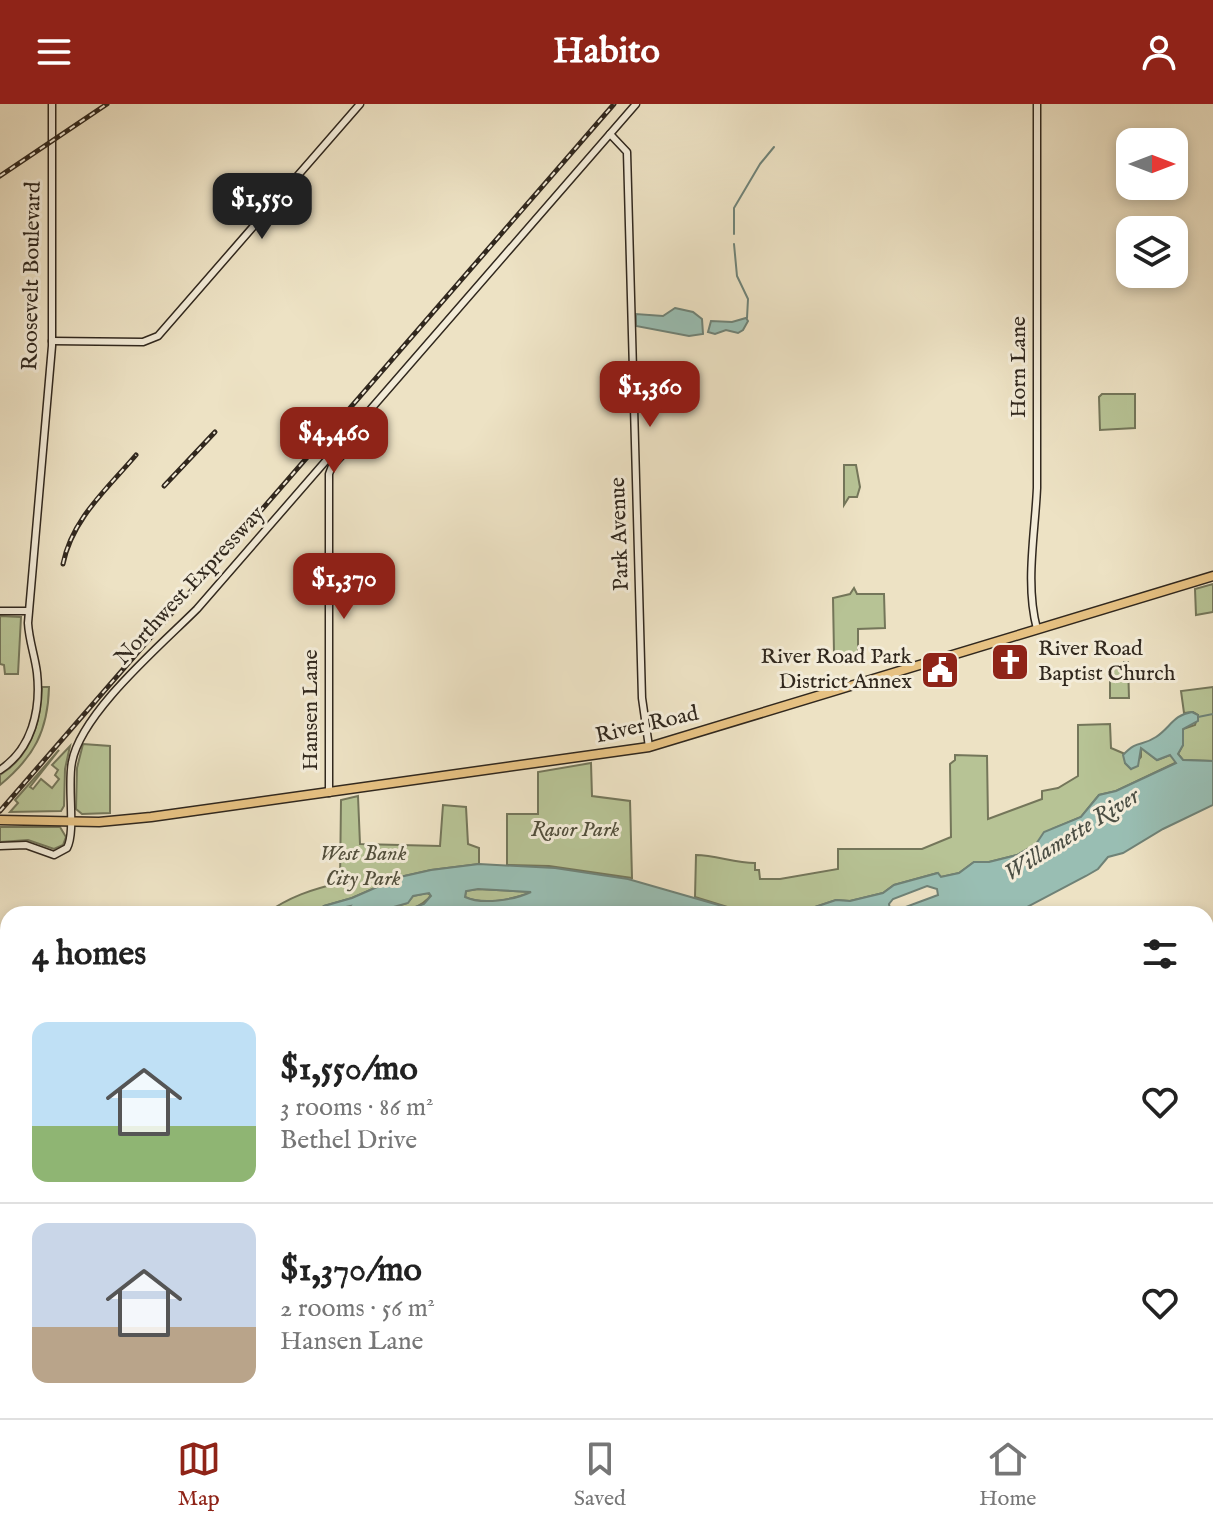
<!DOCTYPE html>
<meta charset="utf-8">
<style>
:root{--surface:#fff;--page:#f2f2f2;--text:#222;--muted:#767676;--line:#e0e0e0;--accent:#8f2418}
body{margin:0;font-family:"IM FELL English",serif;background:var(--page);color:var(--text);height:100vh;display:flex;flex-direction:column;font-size:30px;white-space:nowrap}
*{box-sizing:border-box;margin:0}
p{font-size:26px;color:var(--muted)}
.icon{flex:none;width:44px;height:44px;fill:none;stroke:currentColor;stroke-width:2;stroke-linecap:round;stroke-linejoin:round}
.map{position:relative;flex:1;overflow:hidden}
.details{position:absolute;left:0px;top:802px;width:1214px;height:512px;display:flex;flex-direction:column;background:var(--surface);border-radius:24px 24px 0 0;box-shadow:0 4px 12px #0003}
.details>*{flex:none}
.needle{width:52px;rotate:90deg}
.tools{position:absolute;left:1116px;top:24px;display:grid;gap:16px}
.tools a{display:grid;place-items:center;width:72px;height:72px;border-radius:16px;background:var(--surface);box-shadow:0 4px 12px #0003;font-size:40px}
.price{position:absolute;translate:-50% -68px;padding:0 18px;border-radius:16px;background:var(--accent);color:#fff;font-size:26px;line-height:52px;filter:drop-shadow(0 2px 4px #0008)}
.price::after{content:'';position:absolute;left:50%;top:48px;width:24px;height:18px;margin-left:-12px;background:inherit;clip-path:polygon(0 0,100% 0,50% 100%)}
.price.selected{background:#222;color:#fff}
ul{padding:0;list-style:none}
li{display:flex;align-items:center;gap:24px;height:200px;padding:0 32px}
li+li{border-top:2px solid var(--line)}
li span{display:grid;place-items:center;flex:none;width:224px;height:160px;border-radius:16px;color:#555}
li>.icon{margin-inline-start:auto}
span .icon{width:96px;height:96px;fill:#fffc;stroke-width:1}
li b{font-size:34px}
h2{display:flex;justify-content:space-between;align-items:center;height:96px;padding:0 32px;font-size:34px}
header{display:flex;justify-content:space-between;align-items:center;height:104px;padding:0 32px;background:var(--accent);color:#fff;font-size:36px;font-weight:700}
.tabs{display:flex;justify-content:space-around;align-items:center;height:112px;border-top:2px solid var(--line);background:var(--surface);font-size:22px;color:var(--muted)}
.tabs a{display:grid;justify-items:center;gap:4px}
.tabs .selected{color:var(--accent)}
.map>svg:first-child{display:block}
</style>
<header><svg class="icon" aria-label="menu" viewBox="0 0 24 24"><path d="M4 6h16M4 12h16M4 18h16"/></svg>Habito<svg class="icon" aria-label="person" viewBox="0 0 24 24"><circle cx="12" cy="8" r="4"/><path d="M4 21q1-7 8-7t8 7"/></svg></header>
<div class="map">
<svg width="1213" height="1314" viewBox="0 0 1213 1314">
<rect width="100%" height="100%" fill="#ede2c4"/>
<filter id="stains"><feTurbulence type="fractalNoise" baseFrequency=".0025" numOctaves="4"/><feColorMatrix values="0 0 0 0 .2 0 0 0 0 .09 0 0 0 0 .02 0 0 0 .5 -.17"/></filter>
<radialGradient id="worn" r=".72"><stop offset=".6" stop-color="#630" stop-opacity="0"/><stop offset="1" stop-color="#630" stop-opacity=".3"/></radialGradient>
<g fill="#b7c395" stroke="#74765a" stroke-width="2">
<polygon points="1102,290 1135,290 1135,324 1100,326 1099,293"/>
<polygon points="844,361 856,361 860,383 857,393 849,393 844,401"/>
<polygon points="1213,480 1213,508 1196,511 1195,485"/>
<polygon points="854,484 857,490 884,490 885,524 858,525 858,549 834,549 833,494 850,490"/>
<polygon points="0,512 21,513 18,570 5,570 4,561 0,560"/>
<polygon points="1124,558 1128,558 1129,594 1110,594 1110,565 1123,564"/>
<path d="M42 583H49C48 627 34 653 0 681V671C31 652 41 618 42 583Z"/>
<polygon points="1213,583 1213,657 1183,656 1178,650 1183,641 1183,625 1195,621 1198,611 1193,608 1184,609 1181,587"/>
<path d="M1110 620 1111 644 1125 650V659L1131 665 1141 653V644L1157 656 1170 651 1177 658 1116 687 1099 691 1081 713 1052 725 1036 740 1017 751 989 758H974L959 769 941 773 937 769 894 781 883 789 850 797 836 796 794 810H750L695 793 696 751C716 751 734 759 755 759V766H759L760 775H780L838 765V745H922L951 733 950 660 955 656V651L987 652 988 715 1042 695V687L1058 684 1078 672V621Z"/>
<polygon points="83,640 110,642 110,709 82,710 76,705 77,664"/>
<polygon points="70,642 65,665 64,702 61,707 10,708 18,699 15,696 59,646 30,683 33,685 41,675 52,684 59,675 55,671 58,666 52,661"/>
<polygon points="591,659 592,692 630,697 632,774 549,762 507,761 507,710 538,710 538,668"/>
<path d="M358 692 360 740 440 742 443 701 466 703 468 740 479 744V760L431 766 400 773 352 794 324 802 313 810H265C289 793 312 785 340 779L341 696Z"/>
<polygon points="0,723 60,723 66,733 63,741 54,745 28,736 0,738"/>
<path d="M478 785 533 788C513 795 484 802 465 793L466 787Z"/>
<path d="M427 789 431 791C423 803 401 810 389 809L390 804 407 799 413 792Z"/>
<polygon points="8,1262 8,1306 42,1306 38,1314 0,1314 0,1263"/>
<polygon points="866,1306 1033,1306 1016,1314 877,1314"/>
<polygon points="1061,1306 1124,1306 1132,1314 1075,1314 1074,1310"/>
</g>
<g fill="#99beb3" stroke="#6f8277" stroke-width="2" fill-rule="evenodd">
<polygon points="675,204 693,208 702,215 703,230 689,232 636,222 636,210 663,212"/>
<polygon points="746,214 748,217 743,226 738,229 726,226 715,230 708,228 711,217 732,218"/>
<path d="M1192 608 1198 611V617L1183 625V641L1178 650 1183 656 1213 657V701L1163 725 1123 749 1108 753 1098 765 1086 772 1014 810H794L836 796 850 797 883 789 894 781 938 769 941 773 959 769 974 758H989L1017 751 1036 740 1044 728 1081 713 1099 691 1116 687 1176 659 1170 651 1157 656 1141 644 1138 662 1131 665 1125 659 1123 651C1138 635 1141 643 1156 633 1171 623 1173 611 1192 608ZM927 782 937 785 938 791 895 807 890 805 889 800 893 795Z"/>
<path d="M479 760 555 764 628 775 750 810H395L424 800 431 792 429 789 413 792 408 799 390 804 391 810H343L350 802 313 810 324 802 352 794 400 773 431 766ZM478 785 531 788C514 796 482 801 465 793L466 787Z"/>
<polygon points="58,1306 111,1306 107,1314 55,1314"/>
</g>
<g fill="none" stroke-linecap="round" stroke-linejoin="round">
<g stroke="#6f8277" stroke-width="2">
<polyline points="734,130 734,104 760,60 774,43"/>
<polyline points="734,140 737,172 748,195 747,214"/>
<polyline points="1198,613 1213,610"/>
</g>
<defs>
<g id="secondary">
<polyline points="610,30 627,48 642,594 649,643"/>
<polyline points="52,237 143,238 158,232 360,0"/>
<polyline points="0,507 28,507"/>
<path d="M1037 525C1025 480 1035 430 1037 384V0"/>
<path d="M0 666C32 645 41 606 37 569 35 552 29 537 28 519L52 242V0"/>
<polyline points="329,689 329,370 332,362 353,340"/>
<path d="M0 742 26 741 54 751 67 744C76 728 67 681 72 658 81 609 161 541 197 505L636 0"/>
<polyline points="1206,872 1213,858"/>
<polyline points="1206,968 1213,972"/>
<polyline points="412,1306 412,1314"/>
</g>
<polyline id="primary" points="0,716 99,718 151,713 649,643 1213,472"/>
<g id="highway">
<polyline points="1206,1241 1213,1244"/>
<polyline points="1130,1306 1138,1314"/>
<polyline points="1170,1306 1195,1314"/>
<polyline points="1194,1306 1213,1312"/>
<polyline points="391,1314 397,1306"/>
<polyline points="428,1314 444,1306"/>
<polyline points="442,1314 459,1306"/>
<polyline points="483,1314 487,1306"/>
</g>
</defs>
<use href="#secondary" stroke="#31281e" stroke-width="9"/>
<use href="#primary" stroke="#31281e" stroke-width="11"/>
<use href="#highway" stroke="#31281e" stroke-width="13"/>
<use href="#secondary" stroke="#f3ecd9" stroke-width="6"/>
<use href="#primary" stroke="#e6c182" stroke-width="8"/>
<use href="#highway" stroke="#e6c182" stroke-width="10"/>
<defs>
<g id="rail">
<polyline points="0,72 107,0"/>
<polyline points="164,382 215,328"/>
<path d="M63 460C72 415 107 385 136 351"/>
<polyline points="0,707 614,0"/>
</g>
</defs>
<use href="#rail" stroke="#31281e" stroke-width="5"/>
<use href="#rail" stroke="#f3ecd9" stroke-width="2" stroke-dasharray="6" stroke-linecap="butt"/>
</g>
<defs>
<symbol id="church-square" viewBox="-11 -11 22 22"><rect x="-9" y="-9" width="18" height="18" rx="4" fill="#8f2418" stroke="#f3ecd9"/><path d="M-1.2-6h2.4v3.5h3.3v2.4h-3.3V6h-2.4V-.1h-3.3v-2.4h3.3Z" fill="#fff"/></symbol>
<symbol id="civic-square" viewBox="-11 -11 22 22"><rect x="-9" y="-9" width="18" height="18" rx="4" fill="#8f2418" stroke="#f3ecd9"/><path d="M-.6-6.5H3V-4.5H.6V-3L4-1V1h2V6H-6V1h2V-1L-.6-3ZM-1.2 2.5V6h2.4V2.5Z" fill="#fff"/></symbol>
</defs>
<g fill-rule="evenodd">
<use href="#church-square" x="988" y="536" width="44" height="44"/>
<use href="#civic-square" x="918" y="544" width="44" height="44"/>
</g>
<g text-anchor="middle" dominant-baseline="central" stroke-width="6" stroke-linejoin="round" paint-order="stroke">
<g font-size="22" fill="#31281e" stroke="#f3ecd9">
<text transform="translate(32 172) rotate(-89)">Roosevelt Boulevard</text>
<text transform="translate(1019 263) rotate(-90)">Horn Lane</text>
<text transform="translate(620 430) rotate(-92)">Park Avenue</text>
<text transform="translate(190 482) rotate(-47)">Northwest Expressway</text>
<text transform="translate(311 606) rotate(-90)">Hansen Lane</text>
<text transform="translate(647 621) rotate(-13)">River Road</text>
</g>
<g font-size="22" fill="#31281e" stroke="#f3ecd9" text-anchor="start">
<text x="1038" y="545">River Road<tspan x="1038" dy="25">Baptist Church</tspan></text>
<text x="912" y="553" text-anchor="end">River Road Park<tspan x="912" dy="25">District Annex</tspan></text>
</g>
<g font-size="22" font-style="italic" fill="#524f3c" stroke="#f3ecd9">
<text x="575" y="726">Rasor Park</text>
<text x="363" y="750">West Bank<tspan x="363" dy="25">City Park</tspan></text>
</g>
<g font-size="24" font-style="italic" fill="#4b4e43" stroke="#f3ecd9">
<text transform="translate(1072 731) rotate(-32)">Willamette River</text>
</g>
</g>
<rect width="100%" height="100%" filter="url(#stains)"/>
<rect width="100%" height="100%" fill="url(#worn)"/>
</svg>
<div class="tools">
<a><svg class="needle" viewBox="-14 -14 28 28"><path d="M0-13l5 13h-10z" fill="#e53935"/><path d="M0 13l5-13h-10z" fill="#767676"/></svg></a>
<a><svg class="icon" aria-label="layers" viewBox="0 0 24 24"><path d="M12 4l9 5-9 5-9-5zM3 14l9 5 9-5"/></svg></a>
</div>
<b class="price selected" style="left:262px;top:137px">$1,550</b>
<b class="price" style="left:650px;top:325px">$1,360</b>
<b class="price" style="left:334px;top:371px">$4,460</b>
<b class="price" style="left:344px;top:517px">$1,370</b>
<section class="details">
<h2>4 homes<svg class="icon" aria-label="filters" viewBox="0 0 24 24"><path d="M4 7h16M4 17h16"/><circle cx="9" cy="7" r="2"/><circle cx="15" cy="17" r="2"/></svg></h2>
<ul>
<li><span style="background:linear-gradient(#bfe0f5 65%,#8fb573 0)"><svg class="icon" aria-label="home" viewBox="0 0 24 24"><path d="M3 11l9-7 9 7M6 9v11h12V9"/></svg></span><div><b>$1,550/mo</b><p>3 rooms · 86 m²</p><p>Bethel Drive</p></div><svg class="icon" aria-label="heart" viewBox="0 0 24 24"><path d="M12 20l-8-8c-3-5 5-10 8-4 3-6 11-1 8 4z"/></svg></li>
<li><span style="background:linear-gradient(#c9d6e8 65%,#b9a48a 0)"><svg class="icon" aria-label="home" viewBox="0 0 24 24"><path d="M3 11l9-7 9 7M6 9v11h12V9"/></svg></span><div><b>$1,370/mo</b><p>2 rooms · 56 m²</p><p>Hansen Lane</p></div><svg class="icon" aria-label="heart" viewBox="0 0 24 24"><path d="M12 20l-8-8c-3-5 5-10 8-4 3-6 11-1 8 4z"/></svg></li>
</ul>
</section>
</div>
<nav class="tabs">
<a class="selected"><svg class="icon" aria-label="map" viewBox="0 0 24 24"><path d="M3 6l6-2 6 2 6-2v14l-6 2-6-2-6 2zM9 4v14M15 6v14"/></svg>Map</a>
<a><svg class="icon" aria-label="saved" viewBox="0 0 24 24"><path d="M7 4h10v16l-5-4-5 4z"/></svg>Saved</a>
<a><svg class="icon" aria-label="home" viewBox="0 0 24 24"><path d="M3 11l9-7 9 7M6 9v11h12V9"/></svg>Home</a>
</nav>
